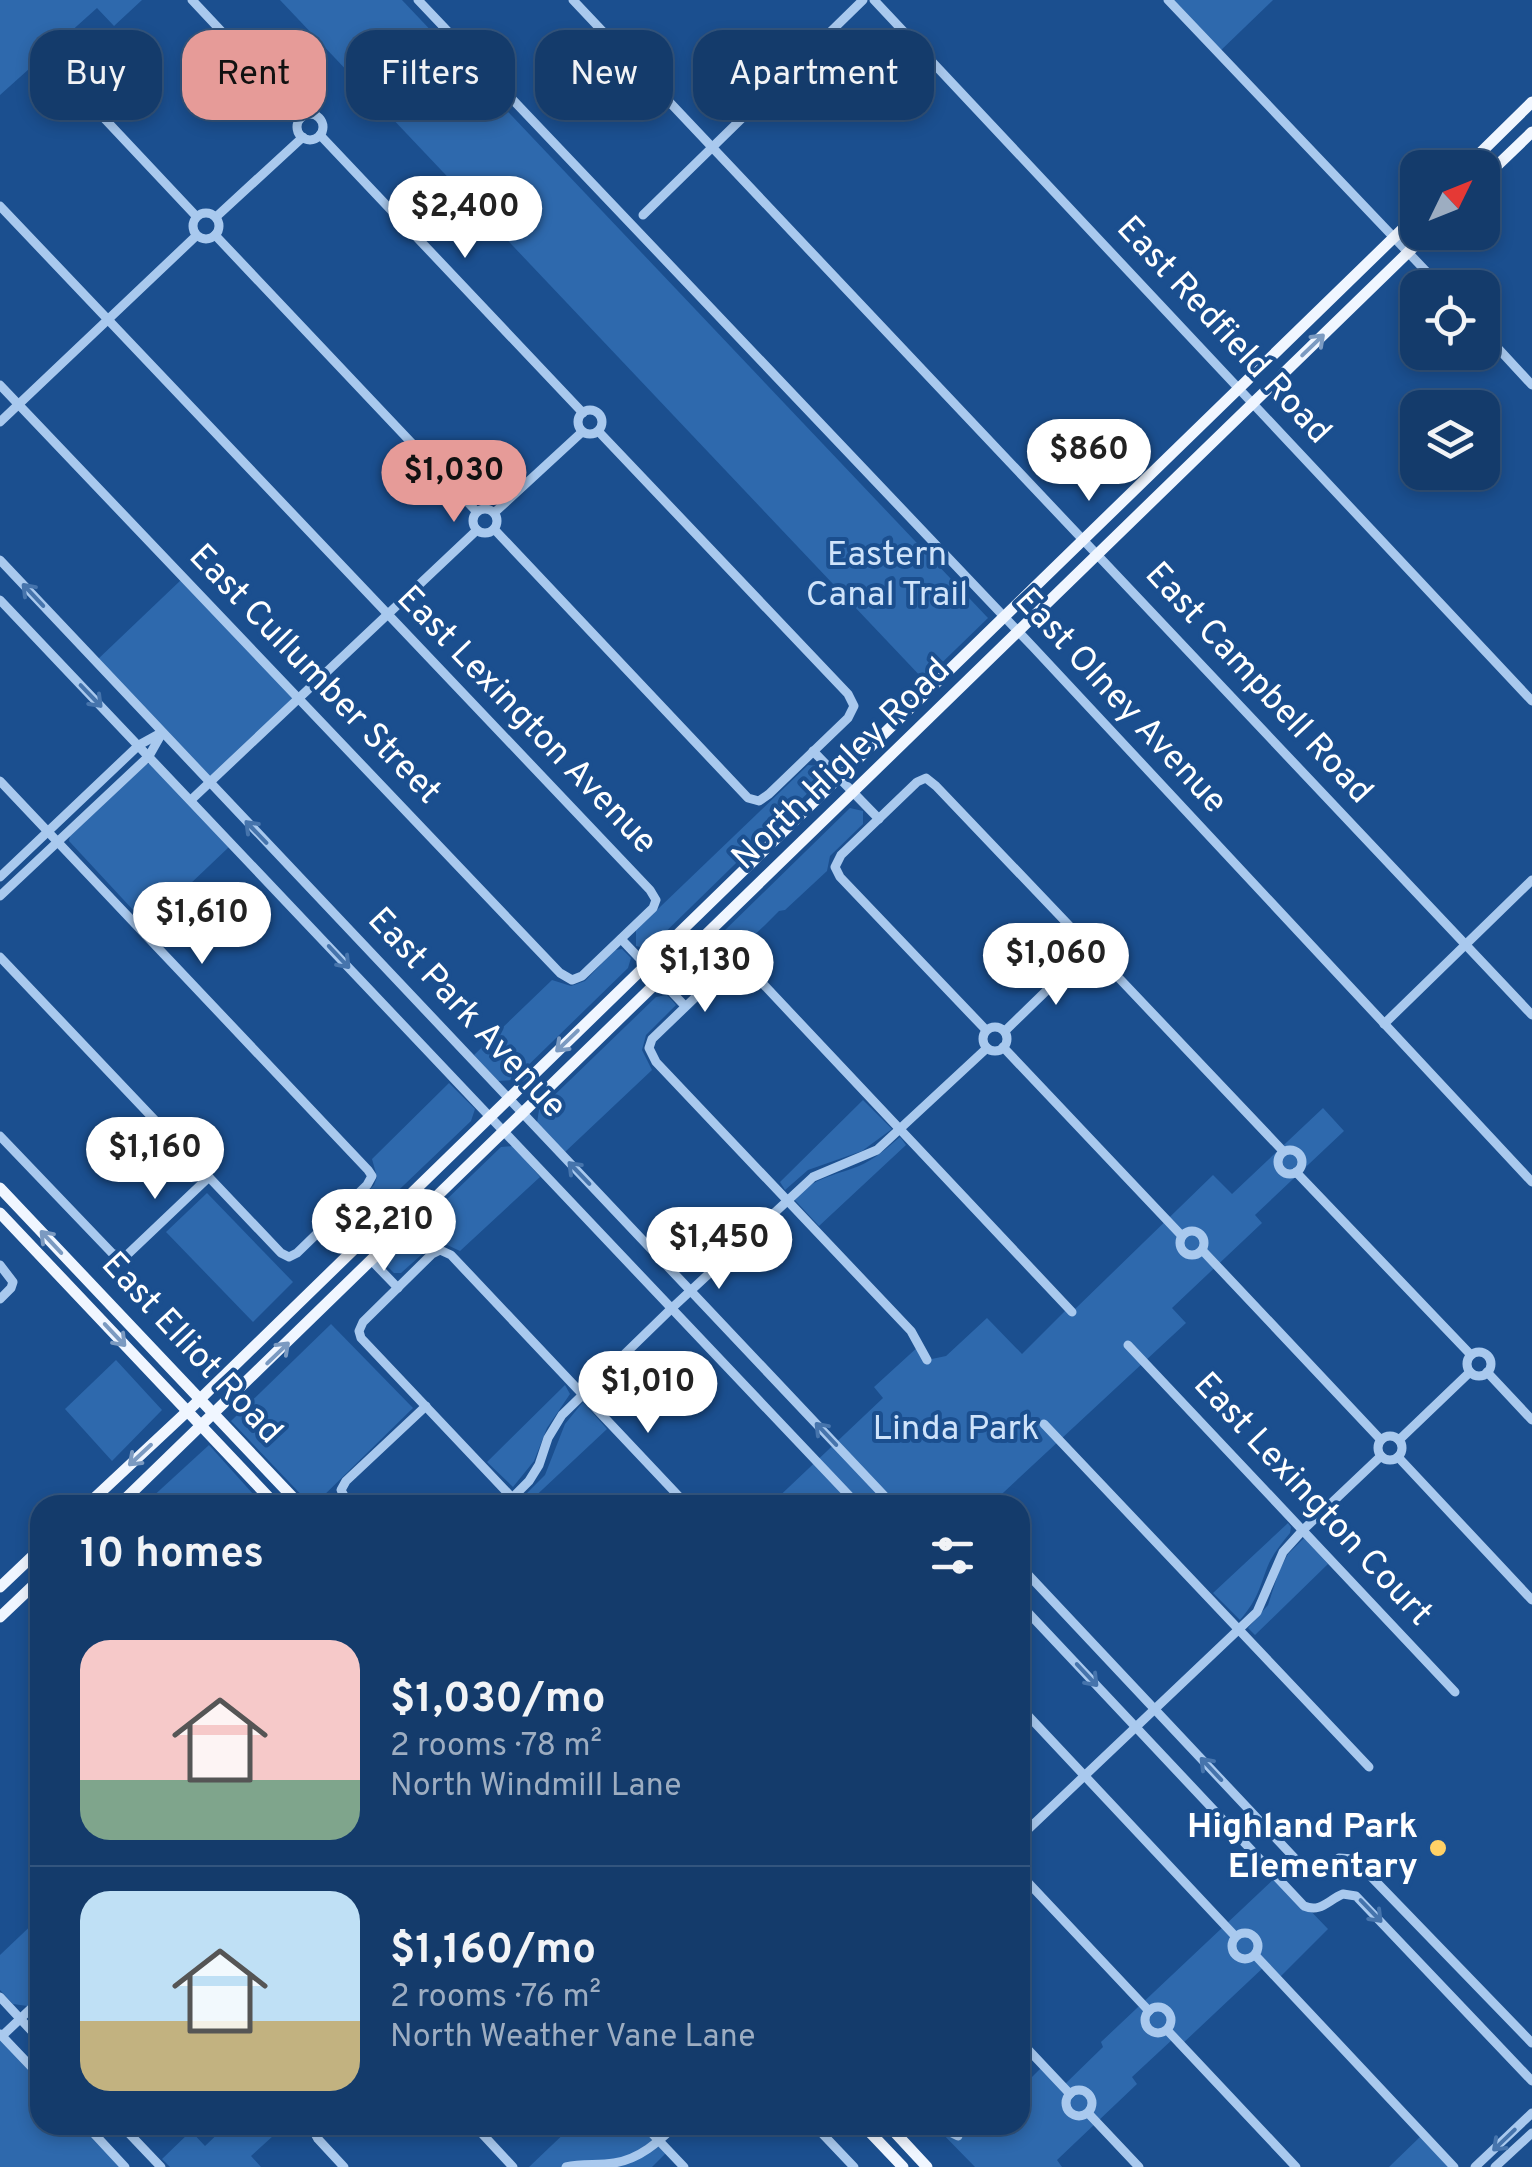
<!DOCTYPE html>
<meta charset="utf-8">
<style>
:root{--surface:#143b6b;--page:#1d4271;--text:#f1f3f6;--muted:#9dadc1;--line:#33557e;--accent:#e69b98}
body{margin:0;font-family:Overpass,sans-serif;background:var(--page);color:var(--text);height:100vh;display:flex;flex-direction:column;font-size:38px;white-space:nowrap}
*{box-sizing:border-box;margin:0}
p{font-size:32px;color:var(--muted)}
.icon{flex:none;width:55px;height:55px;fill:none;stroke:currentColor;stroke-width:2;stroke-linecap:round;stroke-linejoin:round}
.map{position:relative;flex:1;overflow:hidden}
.drawer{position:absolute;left:30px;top:1495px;width:1000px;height:640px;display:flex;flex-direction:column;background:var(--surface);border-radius:30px;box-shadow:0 5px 15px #0003,0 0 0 2px var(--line)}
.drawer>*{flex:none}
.top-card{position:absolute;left:30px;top:30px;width:1000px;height:90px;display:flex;gap:20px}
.needle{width:65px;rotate:47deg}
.tools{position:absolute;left:1400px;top:150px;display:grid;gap:20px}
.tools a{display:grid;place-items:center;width:100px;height:100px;border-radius:20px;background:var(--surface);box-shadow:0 5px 15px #0003,0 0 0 2px var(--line);font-size:50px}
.price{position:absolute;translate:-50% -85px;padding:0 22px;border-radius:35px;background:#fff;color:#222;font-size:32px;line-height:65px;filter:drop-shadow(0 2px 5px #0008)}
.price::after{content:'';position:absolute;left:50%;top:60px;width:30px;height:22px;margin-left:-15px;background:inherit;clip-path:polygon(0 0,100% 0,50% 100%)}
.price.selected{background:var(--accent);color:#111}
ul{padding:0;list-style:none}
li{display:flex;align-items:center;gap:30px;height:250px;padding:0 50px}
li+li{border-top:2px solid var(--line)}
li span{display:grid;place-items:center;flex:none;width:280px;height:200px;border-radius:30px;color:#555}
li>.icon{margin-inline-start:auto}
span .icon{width:120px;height:120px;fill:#fffc;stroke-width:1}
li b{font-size:42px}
h2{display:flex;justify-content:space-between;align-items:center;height:120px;padding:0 50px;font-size:42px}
.pill{padding:0 35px;border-radius:30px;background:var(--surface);box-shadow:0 5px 15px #0003,0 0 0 2px var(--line);font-size:35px;line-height:90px}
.pill.selected{background:var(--accent);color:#111}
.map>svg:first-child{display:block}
</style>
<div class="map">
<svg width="1532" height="2167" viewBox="0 0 1532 2167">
<rect width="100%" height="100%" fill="#1b4f8f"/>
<g fill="#2e69ad">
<polygon points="0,0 142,0 114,26 97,8 0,95"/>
<polygon points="280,0 402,0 988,618 924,680"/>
<polygon points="1167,0 1273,0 1216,55"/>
<polygon points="182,579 298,699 209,783 96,661"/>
<polygon points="146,764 150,764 230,846 147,925 69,841 70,836"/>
<polygon points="808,765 819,766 821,780 648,949 636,946 636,930"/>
<path d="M850 808 863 811V824L830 856 827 871 785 910 779 911C750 941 719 966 688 995L678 991V976Z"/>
<polygon points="622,949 631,958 628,968 513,1080 498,1081 474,1055 552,980 571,986 585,981 615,950"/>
<polygon points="667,995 676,1005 646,1035 642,1050 652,1070 565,1152 537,1123 539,1110 656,997"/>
<polygon points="449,1083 475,1109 471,1121 359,1228 346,1225 345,1215 374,1185 377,1177 372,1159"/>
<polygon points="863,1100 892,1129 862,1151 808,1170 785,1190 780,1182"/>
<polygon points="1323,1108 1344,1131 1255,1215 1262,1223 1172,1308 1186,1323 990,1505 770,1505 883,1398 874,1387 920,1345 927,1360 946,1356 987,1318 1022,1354 1068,1308 1073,1311 1213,1175 1232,1194"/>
<path d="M900 1137 906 1145 819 1226 793 1198C819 1176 830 1177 859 1166 875 1159 887 1148 900 1137Z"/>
<polygon points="513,1146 540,1177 460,1251 443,1243 429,1248 401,1273 394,1273 387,1266 388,1256 501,1147"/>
<polygon points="207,1193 293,1282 253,1322 166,1232"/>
<polygon points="331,1324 413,1408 314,1505 311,1505 231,1421"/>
<polygon points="116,1360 162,1410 112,1461 65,1409"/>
<polygon points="565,1385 570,1394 547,1428 534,1461 513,1487 487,1462"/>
<polygon points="583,1402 607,1429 527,1504 522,1498 545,1475 565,1424"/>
<polygon points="209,1445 263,1505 154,1505 149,1500"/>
<path d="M1288 1523 1291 1527 1290 1533C1281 1544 1272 1555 1267 1568 1258 1592 1257 1600 1240 1620L1213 1593Z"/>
<polygon points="1304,1538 1328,1564 1255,1635 1248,1628 1268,1605 1279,1571 1288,1554"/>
<polygon points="1277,1876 1328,1929 1278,1979 1265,1966 1181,2045 1174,2038 1132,2077 1137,2084 1057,2160 1062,2167 975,2167 934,2125 1020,2125 1020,2089 1043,2066 1063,2086 1103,2047 1101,2042"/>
<polygon points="40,1917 40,1993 27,2006 13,2004 0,1990 0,1955"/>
<polygon points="0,2039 40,2081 40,2125 81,2125 121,2167 0,2167"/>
<polygon points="227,2125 289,2125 284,2126 251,2156 261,2167 170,2167 162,2159 191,2131 205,2146"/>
<polygon points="573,2125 640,2125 666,2153 652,2167 529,2167"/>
<polygon points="1423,2134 1454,2167 1389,2167"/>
</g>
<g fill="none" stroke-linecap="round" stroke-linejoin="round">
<g stroke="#a9c9ee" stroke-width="9">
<polyline points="192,0 302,117"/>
<polyline points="418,0 1033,647 1532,1182"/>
<polyline points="573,0 1532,1015"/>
<polyline points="874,0 1532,701"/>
<polyline points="1168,0 1442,288"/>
<polyline points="39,49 196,216"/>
<circle cx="310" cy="127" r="13"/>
<polyline points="320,135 583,413"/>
<polyline points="0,206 650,890 656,900 653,908 582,976 572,980 560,973 0,385"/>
<circle cx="206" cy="226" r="13"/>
<polyline points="643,215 863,0"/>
<polyline points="216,217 303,137"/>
<polyline points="215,235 477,512"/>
<polyline points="1482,331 1532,385"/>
<circle cx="590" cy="422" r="12"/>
<polyline points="0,422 196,236"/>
<circle cx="485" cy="521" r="12"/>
<polyline points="494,513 582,432"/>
<polyline points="494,529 748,798 759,801 769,794 848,718 854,706 848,694 599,432"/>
<polyline points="0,560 893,1505"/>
<polyline points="0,600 858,1505"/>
<polyline points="813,751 879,819"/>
<polyline points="0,781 368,1170 372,1176 367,1185 297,1253 289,1257 281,1253 0,957"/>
<polyline points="191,800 477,530"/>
<polyline points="0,877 139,745 159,734"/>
<polyline points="0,896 149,756 162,733"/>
<circle cx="1090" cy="949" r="12"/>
<polyline points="621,939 685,1006"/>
<polyline points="1099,957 1283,1151"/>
<polyline points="1384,1024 1532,880"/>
<circle cx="995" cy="1039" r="12"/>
<polyline points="986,1030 840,877 835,867 841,855 917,782 926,778 936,786 1082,939"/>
<polyline points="1005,1031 1081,957"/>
<polyline points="1003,1047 1182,1236"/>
<polyline points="0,1136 112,1253 121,1257 128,1254 209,1177"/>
<circle cx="1290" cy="1162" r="12"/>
<polyline points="1296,1172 1471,1355"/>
<polyline points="333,1219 357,1246"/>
<circle cx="1192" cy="1243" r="12"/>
<polyline points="1202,1250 1381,1440"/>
<polyline points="372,1261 398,1288"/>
<polyline points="0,1265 13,1282 11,1288 0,1299"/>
<polyline points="1128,1345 1455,1692"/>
<circle cx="1479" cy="1364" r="12"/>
<polyline points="927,1360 911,1331 656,1062 649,1048 652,1039 730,964 737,961 749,969 1072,1312"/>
<polyline points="1487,1372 1532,1420"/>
<polyline points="1044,1424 1369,1767"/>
<circle cx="1390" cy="1448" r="12"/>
<polyline points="1399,1440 1470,1372"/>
<polyline points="1398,1457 1532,1600"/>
<polyline points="349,1505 341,1490 346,1481 426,1406"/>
<polyline points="505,1505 529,1481 539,1465 548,1438 562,1415 672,1308 813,1177 877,1150 987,1048"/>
<polyline points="519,1505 361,1338 359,1331 363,1322 432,1254 440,1250 451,1255 687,1505"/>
<polyline points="1020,1566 1302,1866 1314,1872 1327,1868 1339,1858 1354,1859 1532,2043"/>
<path d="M1020 1604 1304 1906C1321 1913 1328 1900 1343 1894L1356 1896 1532 2081"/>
<polyline points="1020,1707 1235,1936"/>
<polyline points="1020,1837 1257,1612 1283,1552 1303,1530 1381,1456"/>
<polyline points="1020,1874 1149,2011"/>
<circle cx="1245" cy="1946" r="13"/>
<polyline points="1255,1955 1454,2167"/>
<polyline points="0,1997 40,2040"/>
<circle cx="1158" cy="2020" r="13"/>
<polyline points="1167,2030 1296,2167"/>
<polyline points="0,2034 40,2076"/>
<polyline points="2,2036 40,2000"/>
<polyline points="1020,2041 1070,2094"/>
<circle cx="1079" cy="2103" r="13"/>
<polyline points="1088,2113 1139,2167"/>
<polyline points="86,2125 125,2167"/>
<polyline points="121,2125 161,2167"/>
<polyline points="314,2125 312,2128 318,2139 344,2167"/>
<polyline points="474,2125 513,2167"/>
<polyline points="644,2125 684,2167"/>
<polyline points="814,2125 854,2167"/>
<polyline points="936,2125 958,2136"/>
<path d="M566 2167C583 2163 598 2166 614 2163 640 2159 658 2142 676 2125"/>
<polyline points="1475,2167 1532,2113"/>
<polyline points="1495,2167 1532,2133"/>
</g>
<g stroke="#f0f6ff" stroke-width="11">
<polyline points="1465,168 1532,102"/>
<polyline points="1482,180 1532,132"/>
<polyline points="0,1188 300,1505"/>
<polyline points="0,1213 276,1505"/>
<polyline points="87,1505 194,1405 1418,214"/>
<polyline points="119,1505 1429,232"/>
<polyline points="0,1587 40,1549"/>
<polyline points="0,1617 40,1579"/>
<polyline points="863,2125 903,2167"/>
<polyline points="888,2125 927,2167"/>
</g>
</g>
<defs><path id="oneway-shaft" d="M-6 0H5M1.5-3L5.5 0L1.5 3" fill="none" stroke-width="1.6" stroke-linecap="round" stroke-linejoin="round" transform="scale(2.5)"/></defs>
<g stroke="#7b9ac1">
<use href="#oneway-shaft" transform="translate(1313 345) rotate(-44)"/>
<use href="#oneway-shaft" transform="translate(567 1041) rotate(136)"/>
<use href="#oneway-shaft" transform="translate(51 1242) rotate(-133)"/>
<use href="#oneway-shaft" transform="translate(115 1335) rotate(47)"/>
<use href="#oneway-shaft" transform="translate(278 1353) rotate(-44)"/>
<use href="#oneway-shaft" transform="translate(140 1455) rotate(137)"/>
</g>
<g stroke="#4674ac">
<use href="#oneway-shaft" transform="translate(33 595) rotate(-133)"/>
<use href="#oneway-shaft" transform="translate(91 696) rotate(46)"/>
<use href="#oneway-shaft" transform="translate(256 832) rotate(-134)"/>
<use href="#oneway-shaft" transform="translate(339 957) rotate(47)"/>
<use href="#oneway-shaft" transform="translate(579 1173) rotate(-134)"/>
<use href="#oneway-shaft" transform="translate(826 1434) rotate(-133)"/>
<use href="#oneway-shaft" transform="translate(1087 1675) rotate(47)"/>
<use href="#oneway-shaft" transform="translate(1211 1769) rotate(-133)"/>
<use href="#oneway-shaft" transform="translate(1371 1911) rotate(46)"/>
<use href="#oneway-shaft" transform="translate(1504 2140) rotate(136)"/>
</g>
<circle fill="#ffd166" stroke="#1b4f8f" stroke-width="4" cx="1438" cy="1848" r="10"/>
<g text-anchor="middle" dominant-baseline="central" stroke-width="8" stroke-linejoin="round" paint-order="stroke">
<g font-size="35" fill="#fff" stroke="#1b4f8f">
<text transform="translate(1223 331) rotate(47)">East Redfield Road</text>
<text transform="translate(314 675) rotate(46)">East Cullumber Street</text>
<text transform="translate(1258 684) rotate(47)">East Campbell Road</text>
<text transform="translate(1120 702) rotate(47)">East Olney Avenue</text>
<text transform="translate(526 721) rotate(46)">East Lexington Avenue</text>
<text transform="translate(842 765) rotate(-44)">North Higley Road</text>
<text transform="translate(466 1014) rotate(47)">East Park Avenue</text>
<text transform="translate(191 1349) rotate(47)">East Elliot Road</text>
<text transform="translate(1312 1500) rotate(47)">East Lexington Court</text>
</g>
<g font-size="35" fill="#cfe3fa" stroke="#1b4f8f">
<text x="887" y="556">Eastern<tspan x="887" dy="40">Canal Trail</tspan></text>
<text x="956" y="1430">Linda Park</text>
</g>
<g font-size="35" font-weight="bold" fill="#fff" stroke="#1b4f8f" text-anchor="end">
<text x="1418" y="1828">Highland Park<tspan x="1418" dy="40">Elementary</tspan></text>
</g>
</g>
</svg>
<div class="tools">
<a><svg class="needle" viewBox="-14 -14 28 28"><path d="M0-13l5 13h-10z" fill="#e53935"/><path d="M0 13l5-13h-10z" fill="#9dadc1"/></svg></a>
<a><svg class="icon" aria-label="locate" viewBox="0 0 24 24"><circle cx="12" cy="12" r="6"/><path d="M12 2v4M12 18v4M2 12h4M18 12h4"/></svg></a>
<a><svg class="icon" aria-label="layers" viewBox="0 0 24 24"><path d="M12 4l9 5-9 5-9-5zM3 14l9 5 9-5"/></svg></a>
</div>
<b class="price" style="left:465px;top:261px">$2,400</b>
<b class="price" style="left:1089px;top:504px">$860</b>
<b class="price selected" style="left:454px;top:525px">$1,030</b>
<b class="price" style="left:202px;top:967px">$1,610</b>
<b class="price" style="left:1056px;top:1008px">$1,060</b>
<b class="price" style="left:705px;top:1015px">$1,130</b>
<b class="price" style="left:155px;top:1202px">$1,160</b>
<b class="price" style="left:384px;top:1274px">$2,210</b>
<b class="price" style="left:719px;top:1292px">$1,450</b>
<b class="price" style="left:648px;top:1436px">$1,010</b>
<div class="top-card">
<a class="pill">Buy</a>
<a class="pill selected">Rent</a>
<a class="pill">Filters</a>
<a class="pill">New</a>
<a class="pill">Apartment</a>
</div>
<section class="drawer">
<h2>10 homes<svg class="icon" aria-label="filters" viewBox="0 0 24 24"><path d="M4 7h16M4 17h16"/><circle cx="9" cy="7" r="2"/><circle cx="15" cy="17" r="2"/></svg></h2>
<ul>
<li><span style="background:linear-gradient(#f6c9c9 70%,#7fa58c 0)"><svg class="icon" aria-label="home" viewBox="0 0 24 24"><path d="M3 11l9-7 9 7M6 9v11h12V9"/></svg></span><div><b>$1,030/mo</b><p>2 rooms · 78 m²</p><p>North Windmill Lane</p></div></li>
<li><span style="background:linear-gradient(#bfe0f5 65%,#c2b280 0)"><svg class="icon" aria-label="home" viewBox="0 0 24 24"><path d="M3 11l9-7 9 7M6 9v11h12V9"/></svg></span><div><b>$1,160/mo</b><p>2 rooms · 76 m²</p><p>North Weather Vane Lane</p></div></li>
</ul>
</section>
</div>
